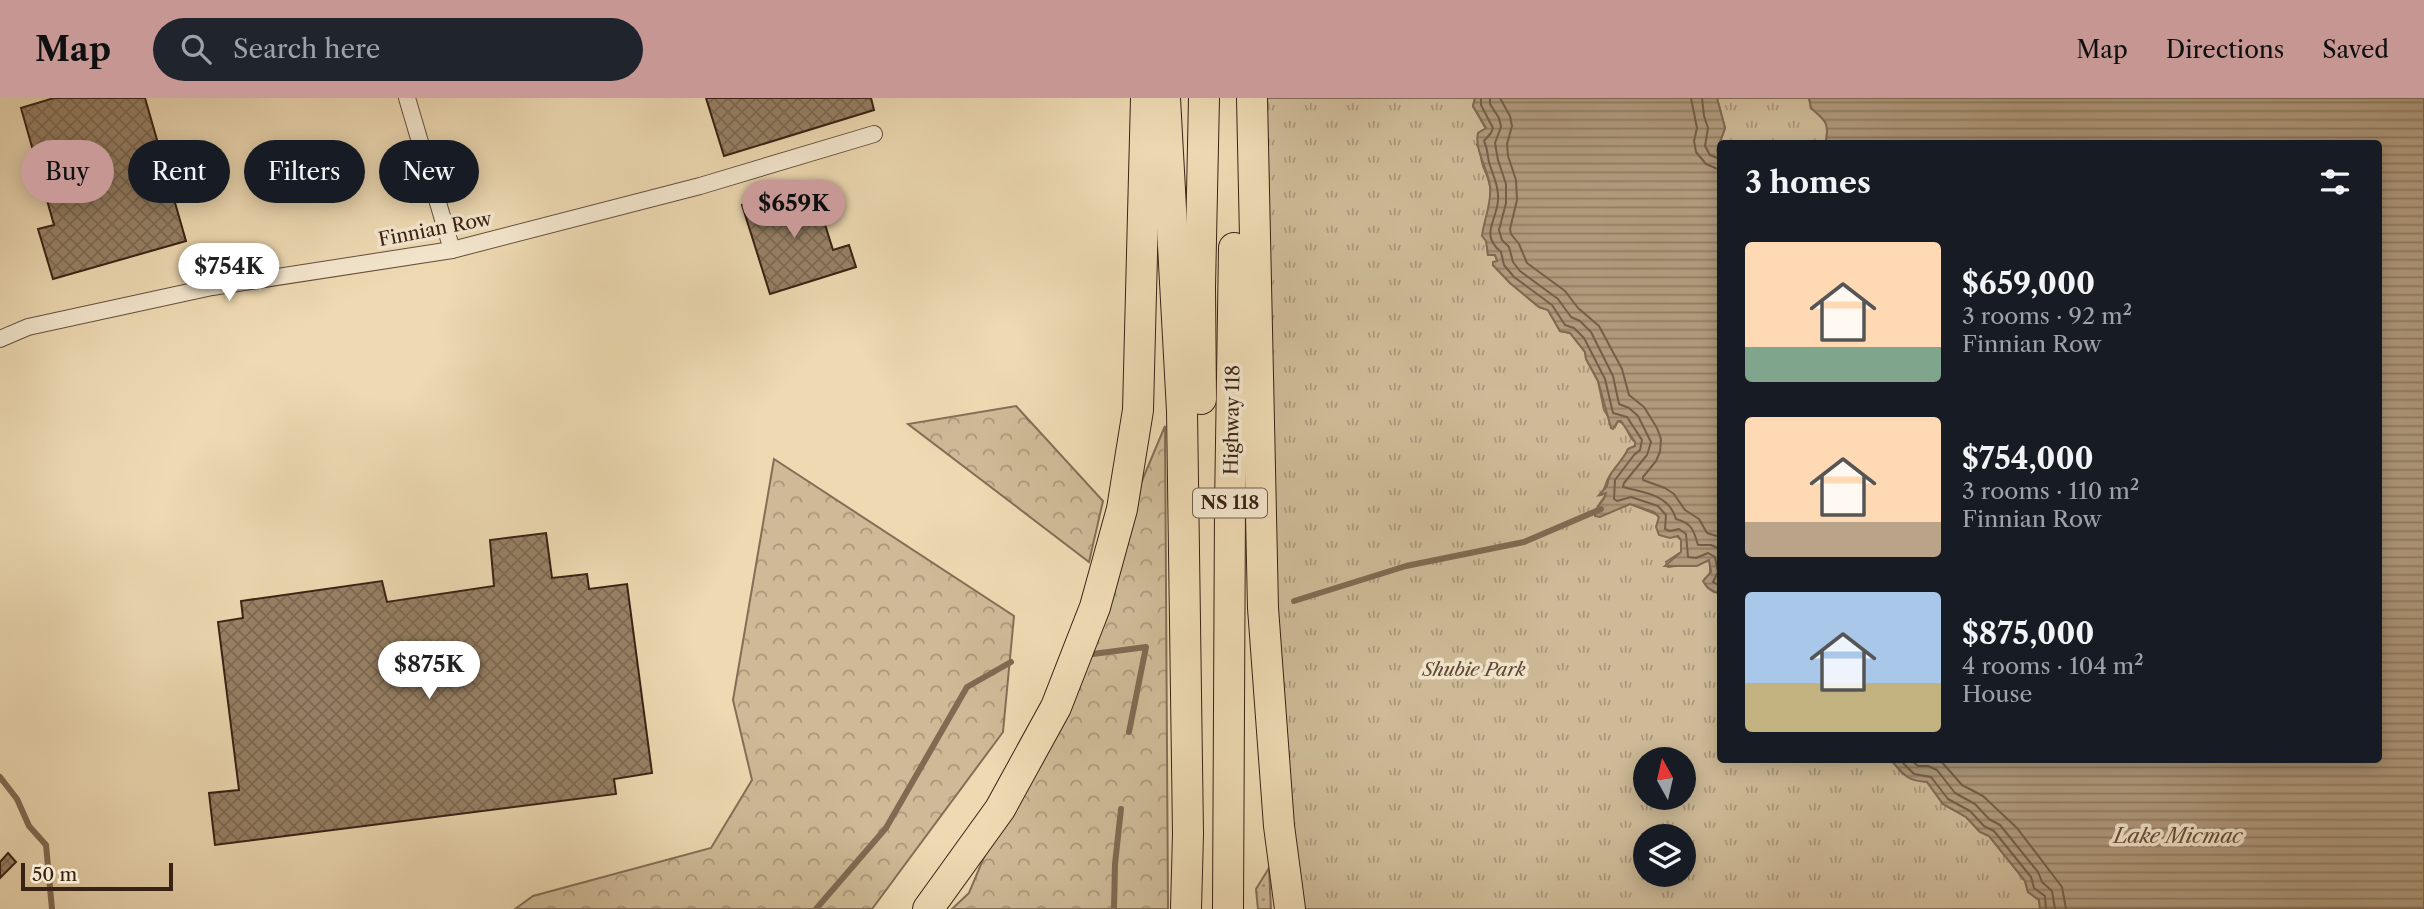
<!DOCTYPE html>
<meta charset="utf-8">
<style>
:root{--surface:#171b24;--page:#20242c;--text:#f1f3f6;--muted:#9ea1a6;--accent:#c59692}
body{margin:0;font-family:"Libre Caslon Text",serif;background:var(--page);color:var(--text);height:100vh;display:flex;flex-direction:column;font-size:26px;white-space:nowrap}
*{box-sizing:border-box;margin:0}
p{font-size:23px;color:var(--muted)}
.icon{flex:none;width:38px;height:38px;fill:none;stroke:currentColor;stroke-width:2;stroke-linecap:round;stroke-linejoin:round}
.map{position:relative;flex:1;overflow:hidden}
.side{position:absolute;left:1717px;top:42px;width:665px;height:623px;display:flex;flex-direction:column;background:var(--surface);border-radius:7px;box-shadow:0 4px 18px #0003}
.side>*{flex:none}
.hud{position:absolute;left:21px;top:42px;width:665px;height:63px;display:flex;gap:14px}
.needle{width:46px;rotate:352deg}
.controls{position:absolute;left:1633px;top:649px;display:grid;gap:14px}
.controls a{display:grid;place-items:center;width:63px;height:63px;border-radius:50%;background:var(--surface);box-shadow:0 4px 18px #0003;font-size:35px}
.scale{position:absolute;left:21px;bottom:18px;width:152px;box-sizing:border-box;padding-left:7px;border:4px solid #392114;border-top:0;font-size:19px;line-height:24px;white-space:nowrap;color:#392114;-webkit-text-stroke:5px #f3e6cd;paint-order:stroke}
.price{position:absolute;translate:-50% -60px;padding:0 16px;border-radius:24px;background:#fff;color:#222;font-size:23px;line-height:46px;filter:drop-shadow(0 2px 4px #0008)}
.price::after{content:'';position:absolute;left:50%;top:42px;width:21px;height:16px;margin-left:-10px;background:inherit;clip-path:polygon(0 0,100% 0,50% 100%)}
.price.active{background:var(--accent);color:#111}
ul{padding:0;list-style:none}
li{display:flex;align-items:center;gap:21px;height:175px;padding:0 28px}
li span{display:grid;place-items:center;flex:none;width:196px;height:140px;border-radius:7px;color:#555}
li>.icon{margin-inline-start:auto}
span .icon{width:84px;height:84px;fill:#fffc;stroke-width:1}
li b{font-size:30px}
h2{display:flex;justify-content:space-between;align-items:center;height:84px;padding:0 28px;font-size:30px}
.pill{padding:0 24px;border-radius:32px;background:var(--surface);box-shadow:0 4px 18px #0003;font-size:24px;line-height:63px}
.pill.active{background:var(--accent);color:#111}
header{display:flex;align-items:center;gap:42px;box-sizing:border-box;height:98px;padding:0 35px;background:var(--accent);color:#111}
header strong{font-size:33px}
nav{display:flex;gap:38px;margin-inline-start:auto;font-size:24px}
.search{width:490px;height:63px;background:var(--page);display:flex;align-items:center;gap:18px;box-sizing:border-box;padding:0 24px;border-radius:38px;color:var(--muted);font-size:26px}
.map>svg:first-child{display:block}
</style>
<header>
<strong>Map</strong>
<div class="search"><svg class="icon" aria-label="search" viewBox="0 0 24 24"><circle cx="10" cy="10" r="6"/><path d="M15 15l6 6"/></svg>Search here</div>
<nav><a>Map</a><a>Directions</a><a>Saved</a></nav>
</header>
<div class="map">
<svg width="2424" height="811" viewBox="0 0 2424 811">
<defs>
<pattern id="grass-dots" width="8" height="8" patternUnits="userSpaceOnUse" patternTransform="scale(1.75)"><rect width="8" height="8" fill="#ceba97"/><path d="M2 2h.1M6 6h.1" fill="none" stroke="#a8977a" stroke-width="1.8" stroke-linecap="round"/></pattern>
<pattern id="forest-crowns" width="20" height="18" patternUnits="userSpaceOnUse" patternTransform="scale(1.75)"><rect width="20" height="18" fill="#ceba97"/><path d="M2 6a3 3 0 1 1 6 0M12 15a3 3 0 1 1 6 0" fill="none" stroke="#a8977a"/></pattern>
<pattern id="park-tufts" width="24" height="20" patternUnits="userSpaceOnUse" patternTransform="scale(1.75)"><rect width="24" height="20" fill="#ceba97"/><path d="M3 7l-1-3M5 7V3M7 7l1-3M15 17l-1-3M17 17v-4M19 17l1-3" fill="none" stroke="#a8977a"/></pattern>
<pattern id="water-rules" width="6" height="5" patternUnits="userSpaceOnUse" patternTransform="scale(1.75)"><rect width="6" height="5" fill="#b09a7c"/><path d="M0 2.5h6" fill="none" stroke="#907d64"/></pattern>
<pattern id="building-cross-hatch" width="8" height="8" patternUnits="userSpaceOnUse" patternTransform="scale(1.75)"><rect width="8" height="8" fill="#978166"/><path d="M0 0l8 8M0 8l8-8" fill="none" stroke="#7c6953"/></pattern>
</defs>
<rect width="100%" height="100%" fill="#edd9b2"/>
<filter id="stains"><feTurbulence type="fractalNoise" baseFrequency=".00286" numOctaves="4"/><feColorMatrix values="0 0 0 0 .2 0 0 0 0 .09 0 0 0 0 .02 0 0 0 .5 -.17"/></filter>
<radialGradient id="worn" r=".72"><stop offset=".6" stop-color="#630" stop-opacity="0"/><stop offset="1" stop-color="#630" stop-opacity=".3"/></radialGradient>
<polygon fill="url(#grass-dots)" stroke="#846e56" stroke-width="2" points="1269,770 1271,811 1258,811 1256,791"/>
<g fill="url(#forest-crowns)" stroke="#846e56" stroke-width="2">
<polygon points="1016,308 1103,403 1089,464 908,326"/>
<polygon points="1165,328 1168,811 952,811 969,795"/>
<polygon points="774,361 1014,518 1003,634 872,811 515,811 533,798 711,750 752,682 733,602"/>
</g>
<g fill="url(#park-tufts)" stroke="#846e56" stroke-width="2" fill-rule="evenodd">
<path d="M1261 0H1475L1473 8 1486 31 1477 47C1482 54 1480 60 1483 68 1486 75 1489 81 1490 89 1493 112 1484 134 1488 157H1495L1498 163 1493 167 1510 185 1539 209 1548 212 1560 233 1570 235 1585 254 1586 261 1598 283 1604 312 1615 329 1618 323C1628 326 1627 338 1635 344V348L1628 351C1624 361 1617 367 1611 376 1606 382 1606 389 1601 397L1607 395 1598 408 1617 411 1630 406 1658 417 1659 422 1681 442V454L1666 464 1668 469C1683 467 1696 468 1709 462 1712 471 1709 480 1707 489L1714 494 1720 495V662H1891L1903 676 1927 684 1943 706 1966 719 1980 734 1989 738 2025 783 2028 794 2039 802 2040 811H1287ZM1645 662H1684V700H1645ZM1645 738H1684V777H1645Z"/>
<path d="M1717 0H1809C1810 14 1825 15 1827 28 1828 33 1826 40 1826 45L1720 46V63L1717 53 1725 30Z"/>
</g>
<g fill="url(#water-rules)" stroke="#806a52" stroke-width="2">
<path d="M1475 0H1717L1725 30 1717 52 1720 63V495C1712 494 1707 491 1703 483L1711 474 1709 462 1697 468H1665L1681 454V442L1678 438 1670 440 1659 437 1656 429 1659 419 1654 414 1630 406 1600 419 1595 418C1594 408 1605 404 1606 395L1599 397 1607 388C1608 373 1622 365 1628 351L1635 348V344L1621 323H1618L1613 331 1611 330 1598 283 1586 261 1585 254 1570 235 1560 233 1548 212 1539 209 1510 185 1493 167V164L1497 163 1495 157H1488L1486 143 1482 138C1484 121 1492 106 1490 88 1488 71 1474 51 1478 35L1486 30 1473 8Z"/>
<path d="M1809 0H2424V811H2040L2039 802 2028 794 2025 783 1989 738 1980 734 1966 719 1943 706 1927 684C1907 683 1904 677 1891 662H2378V46L1826 45C1829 23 1826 24 1811 10Z"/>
</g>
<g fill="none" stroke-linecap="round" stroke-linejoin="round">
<g stroke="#745e48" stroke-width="2">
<path d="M1481 0V7L1493 30 1491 35 1484 43C1488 51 1487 56 1489 64 1493 78 1499 88 1498 103 1496 124 1480 137 1501 154L1504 167 1514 179 1552 207 1565 227 1574 230 1584 240 1605 281 1613 315 1627 319 1642 342 1640 352 1634 357 1615 382 1614 401 1617 403 1631 399 1658 408 1666 417 1665 431 1670 433 1679 431 1686 436 1688 459 1696 460 1708 455 1715 459 1718 474 1713 484 1720 488"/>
<path d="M1490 0V6L1499 20 1501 29 1495 45 1498 62 1506 86V105L1499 132 1502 142 1509 149 1513 164 1520 173 1558 201 1571 219 1580 223 1591 234 1613 278 1619 306 1629 310 1638 318 1651 344 1647 357 1624 385 1623 389C1644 395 1669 396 1676 421 1692 425 1694 433 1698 447H1711L1720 451"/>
<polyline points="1500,0 1510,18 1512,28 1507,46 1508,58 1516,82 1517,102 1510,131 1511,136 1519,146 1527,165 1565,193 1578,210 1599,228 1622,271 1629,297 1644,309 1657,330 1661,341 1660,354 1656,363 1643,379 1643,382 1665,390 1674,396 1685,412 1699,421 1707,435 1720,439"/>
<polyline points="1691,0 1697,30 1694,43 1696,54 1706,66 1720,72"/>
<polyline points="1702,0 1704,18 1708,30 1705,48 1710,57 1720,61"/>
<polyline points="1900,662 1914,676 1931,679 1948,701 1970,713 1984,728 1994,733 2031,779 2034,790 2045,798 2046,811"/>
<polyline points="1911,662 1918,668 1928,668 1937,672 1955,695 1975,706 1989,721 2000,727 2038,774 2042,784 2052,793 2055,811"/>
<polyline points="1940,662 1962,687 1983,698 2017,730 2062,789 2066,811"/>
</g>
<g stroke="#806a52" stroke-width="6">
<polyline points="1294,503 1406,468 1524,444 1601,411"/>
<polyline points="1093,556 1146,549 1129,634"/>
<polyline points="0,679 17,701 29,728 46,747 52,811"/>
<polyline points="816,811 886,730 967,589 1011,564"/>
<polyline points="1114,811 1115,766 1121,711"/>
</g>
</g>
<g fill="url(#building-cross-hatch)" stroke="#392114" stroke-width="2">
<polygon points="54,0 145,0 186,143 53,181 38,131 54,127 21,10"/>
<polygon points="706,0 871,0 874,12 724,58"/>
<polygon points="812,85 833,152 849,147 856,169 770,196 742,107"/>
<polygon points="546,435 552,480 587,476 589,491 627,486 652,675 614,681 616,696 215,747 209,695 239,692 218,524 243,520 241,503 382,483 387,504 494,488 490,442"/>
<polygon points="8,755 16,764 0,780 0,764"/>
</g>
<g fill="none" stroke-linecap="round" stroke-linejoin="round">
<defs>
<g id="minor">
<polyline points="407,0 452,152"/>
<polyline points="0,241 28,229 212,189 452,152 700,88 874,36"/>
</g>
<g id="motorway">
<polyline points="1165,0 1182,313 1188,736 1186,811"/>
<polyline points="1252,0 1263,510 1279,728 1290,811"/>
<polyline points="1201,301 1200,189 1204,0"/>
<polyline points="928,811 1000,711 1056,609 1095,509 1122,411 1138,312 1146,0"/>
<polyline points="1228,811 1230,409 1234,150"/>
</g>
</defs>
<use href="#minor" stroke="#664f3c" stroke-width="18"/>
<use href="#motorway" stroke="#392114" stroke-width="32"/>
<use href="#minor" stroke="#f3e6cd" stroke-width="16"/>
<use href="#motorway" stroke="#edd9b2" stroke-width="30"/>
</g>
<g text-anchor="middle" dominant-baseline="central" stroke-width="7" stroke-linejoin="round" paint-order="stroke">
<rect fill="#f3e6cd" stroke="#715c4c" stroke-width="2" x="1193" y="390.5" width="74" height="29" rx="5"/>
<g font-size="18" font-weight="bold" fill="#392114">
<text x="1230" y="405">NS 118</text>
</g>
<g font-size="19" fill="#392114" stroke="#f3e6cd">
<text transform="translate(435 131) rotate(-11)">Finnian Row</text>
<text transform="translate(1232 322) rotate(-89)">Highway 118</text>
</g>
<g font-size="19" font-style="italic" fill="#5e4735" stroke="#f3e6cd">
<text x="1474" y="571">Shubie Park</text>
</g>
<g font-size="21" font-style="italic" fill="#634b38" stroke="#f3e6cd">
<text x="2178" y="737">Lake Micmac</text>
</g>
</g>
<rect width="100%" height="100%" filter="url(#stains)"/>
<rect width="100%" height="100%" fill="url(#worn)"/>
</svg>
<div class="controls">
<a><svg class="needle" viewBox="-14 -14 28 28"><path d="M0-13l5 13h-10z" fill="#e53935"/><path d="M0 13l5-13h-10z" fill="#9ea1a6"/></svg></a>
<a><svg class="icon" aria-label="layers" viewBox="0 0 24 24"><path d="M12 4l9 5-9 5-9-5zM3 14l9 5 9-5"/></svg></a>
</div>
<div class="scale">50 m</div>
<b class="price active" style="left:794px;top:142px">$659K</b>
<b class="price" style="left:229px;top:205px">$754K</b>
<b class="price" style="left:429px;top:603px">$875K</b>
<div class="hud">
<a class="pill active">Buy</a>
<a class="pill">Rent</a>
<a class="pill">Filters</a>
<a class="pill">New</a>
</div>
<section class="side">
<h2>3 homes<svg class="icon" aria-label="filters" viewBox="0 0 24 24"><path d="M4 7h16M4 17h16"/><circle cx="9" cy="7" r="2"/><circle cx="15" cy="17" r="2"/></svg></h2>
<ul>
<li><span style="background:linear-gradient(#ffd9b3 75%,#7fa58c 0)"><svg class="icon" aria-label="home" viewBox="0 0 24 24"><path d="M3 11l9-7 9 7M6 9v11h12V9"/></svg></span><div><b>$659,000</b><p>3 rooms · 92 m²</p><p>Finnian Row</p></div></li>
<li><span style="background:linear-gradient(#ffd9b3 75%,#b9a48a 0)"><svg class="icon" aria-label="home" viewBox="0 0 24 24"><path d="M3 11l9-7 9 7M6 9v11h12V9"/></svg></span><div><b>$754,000</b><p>3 rooms · 110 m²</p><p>Finnian Row</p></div></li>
<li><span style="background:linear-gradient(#a9c7e8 65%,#c2b280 0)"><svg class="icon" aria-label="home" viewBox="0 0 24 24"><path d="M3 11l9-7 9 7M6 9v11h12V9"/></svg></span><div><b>$875,000</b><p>4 rooms · 104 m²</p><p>House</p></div></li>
</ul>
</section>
</div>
